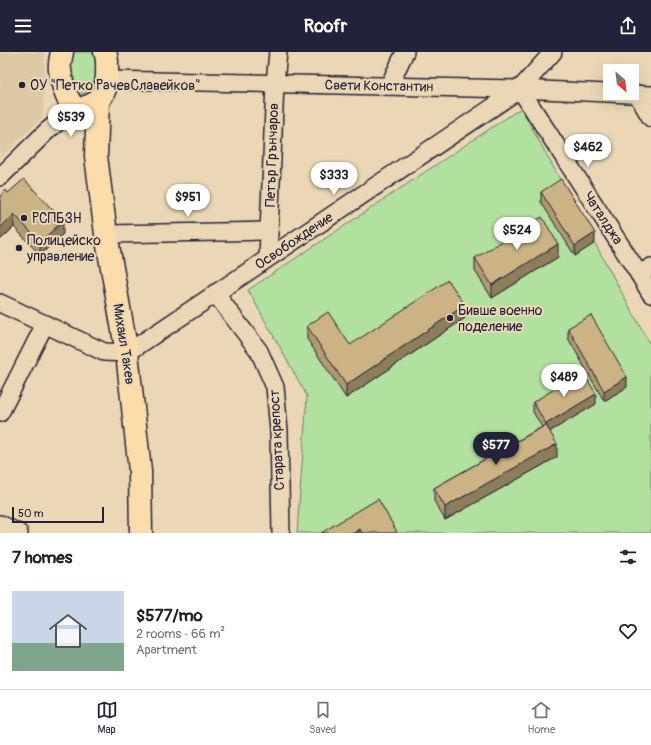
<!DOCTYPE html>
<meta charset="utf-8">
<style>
:root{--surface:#fff;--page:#f2f2f2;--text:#222;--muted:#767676;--line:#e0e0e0;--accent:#22223b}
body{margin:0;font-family:Pangolin,sans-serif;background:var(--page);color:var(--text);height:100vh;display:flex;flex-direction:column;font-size:15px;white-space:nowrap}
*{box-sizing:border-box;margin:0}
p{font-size:13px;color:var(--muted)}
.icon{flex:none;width:22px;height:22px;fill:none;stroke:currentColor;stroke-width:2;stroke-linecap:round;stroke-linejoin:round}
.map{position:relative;height:481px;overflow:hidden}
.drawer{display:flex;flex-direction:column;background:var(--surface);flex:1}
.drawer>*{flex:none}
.needle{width:26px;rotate:152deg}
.controls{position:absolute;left:603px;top:12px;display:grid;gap:8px}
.controls a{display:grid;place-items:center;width:36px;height:36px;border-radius:0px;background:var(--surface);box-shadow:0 4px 16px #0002;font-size:20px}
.scale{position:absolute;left:12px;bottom:10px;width:92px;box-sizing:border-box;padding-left:4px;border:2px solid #22223b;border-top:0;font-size:11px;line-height:14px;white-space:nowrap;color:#22223b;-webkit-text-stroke:3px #ebd7b5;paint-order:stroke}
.price{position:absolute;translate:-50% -34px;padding:0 9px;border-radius:14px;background:#fff;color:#222;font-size:13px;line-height:26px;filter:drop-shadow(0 1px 2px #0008)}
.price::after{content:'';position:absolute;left:50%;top:24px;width:12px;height:9px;margin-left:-6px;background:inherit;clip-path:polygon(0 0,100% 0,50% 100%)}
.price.current{background:var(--accent);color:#fff}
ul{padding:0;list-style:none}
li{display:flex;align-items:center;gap:12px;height:100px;padding:0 12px}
li span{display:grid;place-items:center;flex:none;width:112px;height:80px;border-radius:0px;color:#555}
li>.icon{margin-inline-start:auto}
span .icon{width:48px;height:48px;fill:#fffc;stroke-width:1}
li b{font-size:17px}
h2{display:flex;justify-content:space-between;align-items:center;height:48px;padding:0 12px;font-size:17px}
header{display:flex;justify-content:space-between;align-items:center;height:52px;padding:0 12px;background:var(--accent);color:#fff;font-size:18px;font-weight:700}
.menu{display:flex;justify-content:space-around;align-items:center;height:56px;border-top:1px solid var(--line);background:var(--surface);font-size:11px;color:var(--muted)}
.menu a{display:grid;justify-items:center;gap:2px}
.menu .current{color:var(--accent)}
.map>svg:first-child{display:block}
</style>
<header><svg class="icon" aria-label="menu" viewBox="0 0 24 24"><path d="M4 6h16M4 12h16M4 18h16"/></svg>Roofr<svg class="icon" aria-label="share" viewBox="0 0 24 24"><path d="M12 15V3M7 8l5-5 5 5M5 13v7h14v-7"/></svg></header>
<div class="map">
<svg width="651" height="481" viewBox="0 0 651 481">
<rect width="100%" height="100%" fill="#ebd7b5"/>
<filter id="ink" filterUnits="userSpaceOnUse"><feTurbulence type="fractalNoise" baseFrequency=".025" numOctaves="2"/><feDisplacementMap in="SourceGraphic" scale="8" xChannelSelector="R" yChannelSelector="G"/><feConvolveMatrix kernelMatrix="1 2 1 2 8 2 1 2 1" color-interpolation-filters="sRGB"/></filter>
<g filter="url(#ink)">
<polygon fill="#ddc9a4" points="0,0 45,0 43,65 0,106"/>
<g fill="#b2e09f" stroke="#6a816d">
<path d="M68 0H98C100 18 97 27 86 41L77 43 71 37Z"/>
<polygon points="521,56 651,294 651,481 297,481 307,344 248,238"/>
</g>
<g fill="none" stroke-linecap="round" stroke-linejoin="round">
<defs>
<g id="minor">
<polyline points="107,28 520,37 651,43"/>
<polyline points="389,34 405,0"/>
<polyline points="520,37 639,222 651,215"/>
<polyline points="637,42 651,66"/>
<polyline points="0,125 47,79 75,56"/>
<polyline points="106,182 269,179"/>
<polyline points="268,206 275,31 278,0"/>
<polyline points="639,222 651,242"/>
<polyline points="215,241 259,299 275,335 279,379 281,481"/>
<polyline points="0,251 104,300 127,301 520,37 553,0"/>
<polyline points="0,361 45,272"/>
<polyline points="0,472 19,481"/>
</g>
<g id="major">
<path d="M62 0C61 5 59 13 60 18 61 28 67 54 78 57 80 58 84 56 86 55 102 51 107 37 107 21 107 14 108 7 105 0"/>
<polyline points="98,49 96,104 106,182 127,301 140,419 141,481"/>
</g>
</defs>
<use href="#minor" stroke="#22223b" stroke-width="20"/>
<use href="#major" stroke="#22223b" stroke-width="25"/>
<use href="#minor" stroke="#ebd7b5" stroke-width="17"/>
<use href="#major" stroke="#fcdcab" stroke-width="22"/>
</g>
<g fill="#af9a71" stroke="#22223b">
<polygon points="541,140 595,191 575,204 541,150"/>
<polygon points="8,141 63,182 40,203 14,175 0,188 0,144"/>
<polygon points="558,205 492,246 475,219 475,206"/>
<polygon points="465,266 346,346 307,287 307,274 350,293"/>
<polygon points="568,276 627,335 604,349 568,286"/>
<polygon points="533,350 596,352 550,379 557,405 445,468 434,449 434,436 542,375 533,360"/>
</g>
<g fill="#8e7d5c" stroke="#22223b">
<polygon points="14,162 14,175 0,188 0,176"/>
<polygon points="63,169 63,182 40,203 40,190"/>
<polygon points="595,181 595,191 575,204 575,194"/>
<polygon points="558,192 558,205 492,246 492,233"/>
<polygon points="465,253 465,266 346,346 346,333"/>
<polygon points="627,325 627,335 604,349 604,339"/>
<polygon points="596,342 596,352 546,382 546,372"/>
<polygon points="557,392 557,405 445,468 445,455"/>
<polygon points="360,477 360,481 354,481"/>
</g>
<g fill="#cbb383" stroke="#22223b">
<polygon points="24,127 63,169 40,190 14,162 0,176 0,144 6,138 8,141"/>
<polygon points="561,127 595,181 575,194 541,140"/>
<polygon points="542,165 558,192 492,233 475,206"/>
<polygon points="448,228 465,253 346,333 307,274 328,260 350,293"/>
<polygon points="591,263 627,325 604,339 568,276"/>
<polygon points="583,320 596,342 546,372 533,350"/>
<polygon points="546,373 557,392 445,455 434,436"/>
<polygon points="378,447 397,480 395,481 362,481 360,477 354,481 321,481"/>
</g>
</g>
<g fill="#22223b" stroke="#ebd7b5" stroke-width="1.5">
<circle cx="22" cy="33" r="4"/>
<circle cx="24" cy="166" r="4"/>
<circle cx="19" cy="196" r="4"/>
<circle cx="450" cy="266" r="4"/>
</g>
<g text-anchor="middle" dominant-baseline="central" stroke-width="4" stroke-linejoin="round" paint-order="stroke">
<g font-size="14" fill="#22223b" stroke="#ebd7b5" text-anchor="start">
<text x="30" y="33">ОУ "Петко РачевСлавейков"</text>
<text x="32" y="166">РСПБЗН</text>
<text x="27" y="188">Полицейско<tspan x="27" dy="16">управление</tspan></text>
<text x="458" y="258">Бивше военно<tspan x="458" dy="16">поделение</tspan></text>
</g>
<g font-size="14" fill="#22223b" stroke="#ebd7b5">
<text transform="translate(379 34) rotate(1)">Свети Константин</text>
<text transform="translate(272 103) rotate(-88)">Петър Грънчаров</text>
<text transform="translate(603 166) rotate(57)">Чаталджа</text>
<text transform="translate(294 189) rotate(-34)">Освобождение</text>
<text transform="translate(124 292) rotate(81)">Михаил Такев</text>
<text transform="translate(277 388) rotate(-93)">Старата крепост</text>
</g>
</g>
</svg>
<div class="controls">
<a><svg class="needle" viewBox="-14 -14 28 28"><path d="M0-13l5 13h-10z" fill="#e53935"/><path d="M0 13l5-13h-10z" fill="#767676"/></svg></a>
</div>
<div class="scale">50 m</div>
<b class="price" style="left:71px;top:86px">$539</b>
<b class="price" style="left:588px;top:116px">$462</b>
<b class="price" style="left:334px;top:144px">$333</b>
<b class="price" style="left:188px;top:166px">$951</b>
<b class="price" style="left:517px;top:199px">$524</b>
<b class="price" style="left:564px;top:346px">$489</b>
<b class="price current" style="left:496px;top:414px">$577</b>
</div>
<section class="drawer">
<h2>7 homes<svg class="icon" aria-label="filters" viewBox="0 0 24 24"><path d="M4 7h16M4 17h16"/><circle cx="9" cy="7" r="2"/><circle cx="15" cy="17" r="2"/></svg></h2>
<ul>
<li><span style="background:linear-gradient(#c9d6e8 65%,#7fa58c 0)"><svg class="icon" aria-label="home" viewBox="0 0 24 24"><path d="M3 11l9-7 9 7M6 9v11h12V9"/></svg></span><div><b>$577/mo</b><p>2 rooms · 66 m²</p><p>Apartment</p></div><svg class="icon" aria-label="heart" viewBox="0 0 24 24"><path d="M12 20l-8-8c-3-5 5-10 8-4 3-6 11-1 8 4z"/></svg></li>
</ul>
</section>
<nav class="menu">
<a class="current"><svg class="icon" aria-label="map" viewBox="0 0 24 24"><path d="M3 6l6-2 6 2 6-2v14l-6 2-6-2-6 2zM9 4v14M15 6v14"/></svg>Map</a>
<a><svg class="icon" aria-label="saved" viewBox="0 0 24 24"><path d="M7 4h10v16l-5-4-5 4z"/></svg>Saved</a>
<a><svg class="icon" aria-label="home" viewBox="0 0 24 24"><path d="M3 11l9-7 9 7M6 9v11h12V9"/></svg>Home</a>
</nav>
